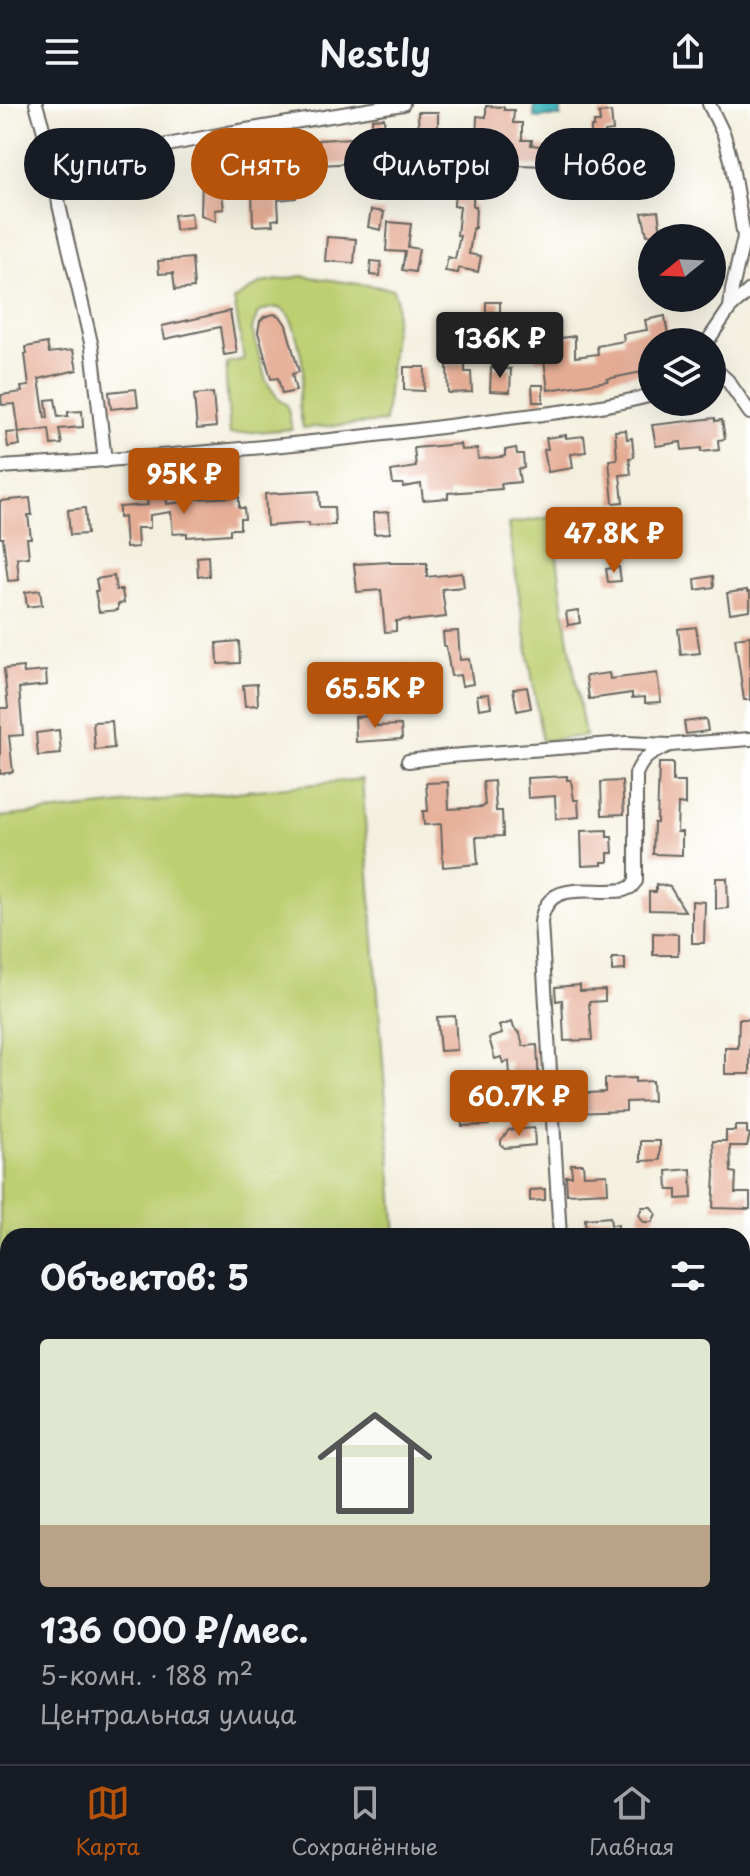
<!DOCTYPE html>
<html lang="ru">
<meta charset="utf-8">
<style>
:root{--surface:#171b24;--page:#242831;--text:#f1f3f6;--muted:#9ea1a6;--line:#363941;--accent:#b45309}
body{margin:0;font-family:"Playpen Sans",sans-serif;background:var(--page);color:var(--text);height:100vh;display:flex;flex-direction:column;font-size:30px;white-space:nowrap}
*{box-sizing:border-box;margin:0}
p{font-size:26px;color:var(--muted)}
.icon{flex:none;width:44px;height:44px;fill:none;stroke:currentColor;stroke-width:2;stroke-linecap:round;stroke-linejoin:round}
.map{position:relative;flex:1;overflow:hidden}
.panel{position:absolute;left:0px;top:1124px;width:750px;height:536px;display:flex;flex-direction:column;background:var(--surface);border-radius:24px 24px 0 0;box-shadow:0 8px 32px #0002}
.panel>*{flex:none}
.guide{position:absolute;left:24px;top:24px;width:702px;height:72px;display:flex;gap:16px}
.needle{width:52px;rotate:252deg}
.buttons{position:absolute;left:638px;top:120px;display:grid;gap:16px}
.buttons a{display:grid;place-items:center;width:88px;height:88px;border-radius:50%;background:var(--surface);box-shadow:0 8px 32px #0002;font-size:40px}
.price{position:absolute;translate:-50% -68px;padding:0 18px;border-radius:8px;background:var(--accent);color:#fff;font-size:26px;line-height:52px;filter:drop-shadow(0 2px 4px #0008)}
.price::after{content:'';position:absolute;left:50%;top:48px;width:24px;height:18px;margin-left:-12px;background:inherit;clip-path:polygon(0 0,100% 0,50% 100%)}
.price.current{background:#222;color:#fff}
ul{padding:0;list-style:none}
li{display:grid;align-content:center;gap:16px;height:424px;padding:0 40px}
li span{display:grid;place-items:center;height:248px;border-radius:8px;color:#555}
li>.icon{margin-inline-start:auto}
span .icon{width:144px;height:144px;fill:#fffc;stroke-width:1}
li b{font-size:34px}
h2{display:flex;justify-content:space-between;align-items:center;height:96px;padding:0 40px;font-size:34px}
.tag{padding:0 28px;border-radius:36px;background:var(--surface);box-shadow:0 8px 32px #0002;font-size:28px;line-height:72px}
.tag.current{background:var(--accent);color:#fff}
header{display:flex;justify-content:space-between;align-items:center;height:104px;padding:0 40px;background:var(--surface);font-size:36px;font-weight:600}
.menu{display:flex;justify-content:space-around;align-items:center;height:112px;border-top:2px solid var(--line);background:var(--surface);font-size:22px;color:var(--muted)}
.menu a{display:grid;justify-items:center;gap:4px}
.menu .current{color:var(--accent)}
.map>svg:first-child{display:block}
</style>
<header><svg class="icon" aria-label="menu" viewBox="0 0 24 24"><path d="M4 6h16M4 12h16M4 18h16"/></svg>Nestly<svg class="icon" aria-label="share" viewBox="0 0 24 24"><path d="M12 15V3M7 8l5-5 5 5M5 13v7h14v-7"/></svg></header>
<div class="map">
<svg width="750" height="1660" viewBox="0 0 750 1660">
<rect width="100%" height="100%" fill="#fff"/>
<filter id="ink" filterUnits="userSpaceOnUse"><feTurbulence type="fractalNoise" baseFrequency=".0125" numOctaves="2"/><feDisplacementMap in="SourceGraphic" scale="16" xChannelSelector="R" yChannelSelector="G"/><feConvolveMatrix kernelMatrix="1 2 1 2 8 2 1 2 1" color-interpolation-filters="sRGB"/></filter>
<filter id="wash" filterUnits="userSpaceOnUse"><feTurbulence type="fractalNoise" baseFrequency=".006" numOctaves="4" result="noise"/><feDisplacementMap in="SourceGraphic" scale="32" xChannelSelector="R" yChannelSelector="G"/><feGaussianBlur stdDeviation="1.8" result="paint"/><feColorMatrix in="noise" values="0 0 0 0 0 0 0 0 0 0 0 0 0 0 0 0 0 1.4 0 .05"/><feComposite in="paint" operator="in"/></filter>
<g filter="url(#wash)">
<rect width="100%" height="100%" fill="#f4f0df"/>
<g fill="#becf72" stroke="#6d7647" stroke-width="2">
<path d="M302 172 393 185 397 198 385 318 303 324C302 316 299 307 299 299 298 289 303 279 303 268 303 258 300 248 298 238 292 215 287 193 258 209L252 225 266 277 279 296 287 301 292 325 230 330 226 276 227 259 244 255 234 196 261 179Z"/>
<polygon points="552,413 564,507 585,632 542,637 508,420"/>
<polygon points="362,675 396,1132 8,1132 8,1652 656,1652 657,1660 0,1660 0,713"/>
</g>
<polygon fill="#49b8c0" stroke="#326a6e" stroke-width="2" points="534,0 561,0 561,13 543,13 542,14 534,13"/>
<g id="blocks">
<g fill="#e5ac94">
<polygon points="486,2 504,3 504,6 514,6 513,19 522,19 522,36 532,36 531,41 547,43 547,62 519,61 518,78 504,77 505,61 474,60 473,102 476,102 475,124 473,124 469,150 481,152 478,168 459,164 458,169 445,167 448,153 455,155 460,132 457,131 460,102 454,102 455,79 451,79 450,38 476,39 477,12 486,13"/>
<polygon points="418,8 438,8 438,40 419,40"/>
<polygon points="611,8 613,27 605,28 605,33 591,34 591,23 594,23 594,18 600,18 599,9"/>
<polygon points="384,14 387,53 400,54 399,64 405,65 403,75 386,73 386,70 382,69 383,59 373,59 372,15"/>
<polygon points="352,34 355,59 320,61 318,36"/>
<polygon points="293,51 296,83 295,83 296,94 278,96 279,115 272,116 273,121 253,122 252,89 222,89 224,105 215,106 216,117 201,111 202,74 244,72 245,77 272,76 270,53"/>
<polygon points="371,106 384,108 381,126 368,123"/>
<polygon points="658,107 661,129 647,131 642,109"/>
<polygon points="191,109 193,124 175,126 174,111"/>
<polygon points="388,118 411,120 408,143 419,145 415,168 402,166 405,148 386,147"/>
<polygon points="327,133 356,135 354,159 325,157"/>
<polygon points="192,154 194,184 175,186 173,169 159,170 158,157"/>
<polygon points="371,157 381,158 380,172 370,171"/>
<rect x="486" y="198" width="14" height="10"/>
<polygon points="230,207 237,249 224,251 220,223 165,235 162,222"/>
<polygon points="274,210 280,212 286,221 299,268 292,270 296,287 282,290 278,274 271,275 258,228 260,217 264,213"/>
<polygon points="665,212 669,238 652,238 652,266 607,275 608,277 548,286 544,256 535,256 535,249 509,249 510,232 528,232 528,239 575,232 575,253 598,250 597,242 624,237 623,230 647,226 645,216"/>
<polygon points="466,219 484,220 483,242 465,242"/>
<polygon points="47,239 49,249 73,246 77,266 39,275 45,314 48,314 46,296 55,295 58,313 68,312 68,308 82,307 83,323 59,325 62,340 51,341 49,325 19,329 15,300 2,301 1,291 22,288 21,283 29,282 25,250 27,250 26,243"/>
<polygon points="465,260 465,268 471,268 472,288 448,289 447,261"/>
<polygon points="404,263 425,263 424,287 404,286"/>
<polygon points="491,264 511,265 510,288 490,287"/>
<polygon points="532,281 543,281 543,298 533,298"/>
<polygon points="136,285 138,302 111,305 109,288"/>
<polygon points="213,289 216,323 197,325 194,291"/>
<polygon points="715,314 715,317 722,316 725,335 718,336 719,346 701,348 701,344 682,346 681,338 656,342 652,321"/>
<polygon points="626,326 627,335 632,334 634,353 629,354 631,370 620,371 623,398 613,399 609,356 617,355 615,327"/>
<polygon points="18,328 20,341 8,343 6,329"/>
<polygon points="566,331 566,334 584,332 586,348 571,350 573,364 548,368 544,346 548,345 546,334"/>
<polygon points="460,340 461,346 477,345 478,355 501,353 505,352 505,346 516,344 517,350 523,350 524,364 518,365 520,378 501,380 502,385 448,389 448,394 423,396 421,380 403,383 403,380 393,380 391,367 416,363 414,344"/>
<polygon points="166,383 167,400 194,397 194,395 239,393 239,404 244,404 245,415 240,415 240,425 230,425 230,430 187,433 187,429 173,430 171,408 150,411 150,424 137,424 138,443 126,444 124,413 119,414 119,403 148,401 144,386"/>
<polygon points="319,387 320,403 334,403 335,421 309,422 309,419 267,422 265,390"/>
<polygon points="30,394 32,411 28,411 31,434 27,434 29,453 17,454 19,476 8,477 3,434 0,434 0,397"/>
<polygon points="85,404 87,430 70,431 68,406"/>
<polygon points="389,408 390,429 374,430 373,409"/>
<polygon points="208,452 209,472 198,472 197,453"/>
<polygon points="390,458 390,459 427,459 427,473 462,469 464,483 442,485 446,513 409,517 409,515 396,517 396,527 385,528 381,486 357,488 354,460"/>
<polygon points="619,463 621,477 608,478 606,465"/>
<polygon points="114,472 116,486 122,486 124,499 118,500 118,506 99,508 95,487 98,487 96,475"/>
<polygon points="713,472 714,483 696,486 695,475"/>
<polygon points="40,486 42,501 27,503 25,488"/>
<polygon points="747,486 747,488 750,488 750,506 730,509 727,489"/>
<polygon points="578,506 580,519 568,521 566,508"/>
<polygon points="696,523 700,549 681,551 678,525"/>
<polygon points="458,527 460,556 469,555 473,580 462,582 460,571 451,572 446,542 444,542 443,528"/>
<polygon points="750,532 750,596 744,596 735,534"/>
<polygon points="239,537 240,559 218,560 217,539"/>
<polygon points="23,563 24,569 46,567 47,581 19,584 23,631 9,632 13,668 0,670 0,604 8,604 4,565"/>
<polygon points="338,563 339,578 313,579 312,564"/>
<polygon points="431,567 434,586 420,588 418,569"/>
<polygon points="609,569 610,575 657,569 661,598 645,599 645,593 632,594 632,589 589,595 586,572"/>
<polygon points="332,579 344,579 345,593 332,594"/>
<polygon points="257,580 258,601 245,602 243,581"/>
<polygon points="527,583 531,604 517,607 513,585"/>
<polygon points="489,590 491,603 479,605 477,591"/>
<polygon points="376,612 376,622 401,621 402,635 356,638 355,613"/>
<polygon points="706,615 708,627 686,630 684,618"/>
<polygon points="112,617 114,644 95,646 93,618"/>
<polygon points="59,626 61,650 38,652 36,629"/>
<polygon points="659,659 673,659 673,678 685,678 685,701 678,700 677,728 682,728 682,751 653,750 654,719 657,719"/>
<polygon points="567,672 567,676 571,676 574,696 578,696 579,713 556,715 555,692 528,694 527,674"/>
<polygon points="494,677 496,707 502,707 503,732 476,733 478,760 443,763 441,720 424,721 423,707 428,707 426,679 448,678 449,705 483,703 485,701 483,678"/>
<polygon points="622,677 624,710 602,711 601,678"/>
<polygon points="607,726 607,733 612,733 613,749 608,749 608,758 602,758 602,761 582,762 581,727"/>
<polygon points="716,774 727,774 728,804 716,805"/>
<polygon points="656,780 670,783 685,807 649,806 649,788 656,788"/>
<polygon points="692,797 705,798 704,839 692,839"/>
<polygon points="653,829 678,830 678,851 653,851"/>
<polygon points="612,854 625,854 625,866 612,867"/>
<polygon points="580,881 580,887 605,886 605,897 589,898 592,936 564,937 562,896 556,897 555,883"/>
<polygon points="455,912 457,946 440,947 437,913"/>
<polygon points="739,915 750,915 750,970 725,970 725,944 738,944"/>
<polygon points="512,918 514,924 520,930 523,942 537,941 539,981 531,982 532,1000 512,1001 509,957 503,959 501,953 495,955 489,934 502,930 499,922"/>
<polygon points="635,974 635,978 652,977 653,997 626,998 626,1007 572,1009 571,990 605,988 605,975"/>
<polygon points="487,997 489,1021 462,1022 460,999"/>
<polygon points="735,1022 747,1022 747,1029 750,1030 747,1042 730,1042 731,1068 736,1069 735,1089 750,1089 750,1105 713,1104 715,1070 713,1037 726,1037 726,1027 735,1027"/>
<polygon points="534,1024 535,1041 505,1044 501,1041 501,1036 509,1026"/>
<polygon points="641,1037 660,1037 660,1056 641,1057"/>
<polygon points="571,1060 583,1060 584,1071 607,1070 608,1088 567,1090 566,1072 572,1072"/>
<polygon points="691,1065 692,1094 677,1095 677,1086 668,1086 667,1067"/>
<polygon points="545,1085 545,1096 530,1097 530,1086"/>
<polygon points="642,1103 651,1103 656,1110 652,1118 643,1118 639,1111"/>
<polygon points="610,1113 611,1121 618,1121 618,1132 586,1132 585,1115"/>
</g>
</g>
</g>
<g filter="url(#ink)">
<use href="#blocks" fill-opacity="0" stroke="#686660" stroke-width="2"/>
<g fill="none" stroke-linecap="round" stroke-linejoin="round">
<defs>
<g id="minor">
<polyline points="36,0 54,62 59,101 92,243 105,357"/>
<polyline points="709,0 724,31 731,56 744,133 732,185 730,204"/>
<polyline points="54,62 83,55 137,47 228,29 403,0"/>
<polyline points="707,238 730,204 750,186"/>
<polyline points="712,262 728,277 750,309"/>
<path d="M0 363C158 354 315 340 472 319 532 310 593 307 652 291"/>
<polyline points="408,657 449,652 626,639 670,641 750,635"/>
<path d="M560 1132 541 818C547 773 592 791 624 786L631 783 636 777V670C644 651 652 649 670 641"/>
</g>
</defs>
<use href="#minor" stroke="#686660" stroke-width="16"/>
<use href="#minor" stroke="#fff" stroke-width="12"/>
</g>
</g>
</svg>
<div class="buttons">
<a><svg class="needle" viewBox="-14 -14 28 28"><path d="M0-13l5 13h-10z" fill="#e53935"/><path d="M0 13l5-13h-10z" fill="#9ea1a6"/></svg></a>
<a><svg class="icon" aria-label="layers" viewBox="0 0 24 24"><path d="M12 4l9 5-9 5-9-5zM3 14l9 5 9-5"/></svg></a>
</div>
<b class="price current" style="left:500px;top:276px">136K ₽</b>
<b class="price" style="left:184px;top:412px">95K ₽</b>
<b class="price" style="left:614px;top:471px">47.8K ₽</b>
<b class="price" style="left:375px;top:626px">65.5K ₽</b>
<b class="price" style="left:519px;top:1034px">60.7K ₽</b>
<div class="guide">
<a class="tag">Купить</a>
<a class="tag current">Снять</a>
<a class="tag">Фильтры</a>
<a class="tag">Новое</a>
</div>
<section class="panel">
<h2>Объектов: 5<svg class="icon" aria-label="filters" viewBox="0 0 24 24"><path d="M4 7h16M4 17h16"/><circle cx="9" cy="7" r="2"/><circle cx="15" cy="17" r="2"/></svg></h2>
<ul>
<li><span style="background:linear-gradient(#dfe7d0 75%,#b9a48a 0)"><svg class="icon" aria-label="home" viewBox="0 0 24 24"><path d="M3 11l9-7 9 7M6 9v11h12V9"/></svg></span><div><b>136 000 ₽/мес.</b><p>5-комн. · 188 m²</p><p>Центральная улица</p></div></li>
</ul>
</section>
</div>
<nav class="menu">
<a class="current"><svg class="icon" aria-label="map" viewBox="0 0 24 24"><path d="M3 6l6-2 6 2 6-2v14l-6 2-6-2-6 2zM9 4v14M15 6v14"/></svg>Карта</a>
<a><svg class="icon" aria-label="saved" viewBox="0 0 24 24"><path d="M7 4h10v16l-5-4-5 4z"/></svg>Сохранённые</a>
<a><svg class="icon" aria-label="home" viewBox="0 0 24 24"><path d="M3 11l9-7 9 7M6 9v11h12V9"/></svg>Главная</a>
</nav>
